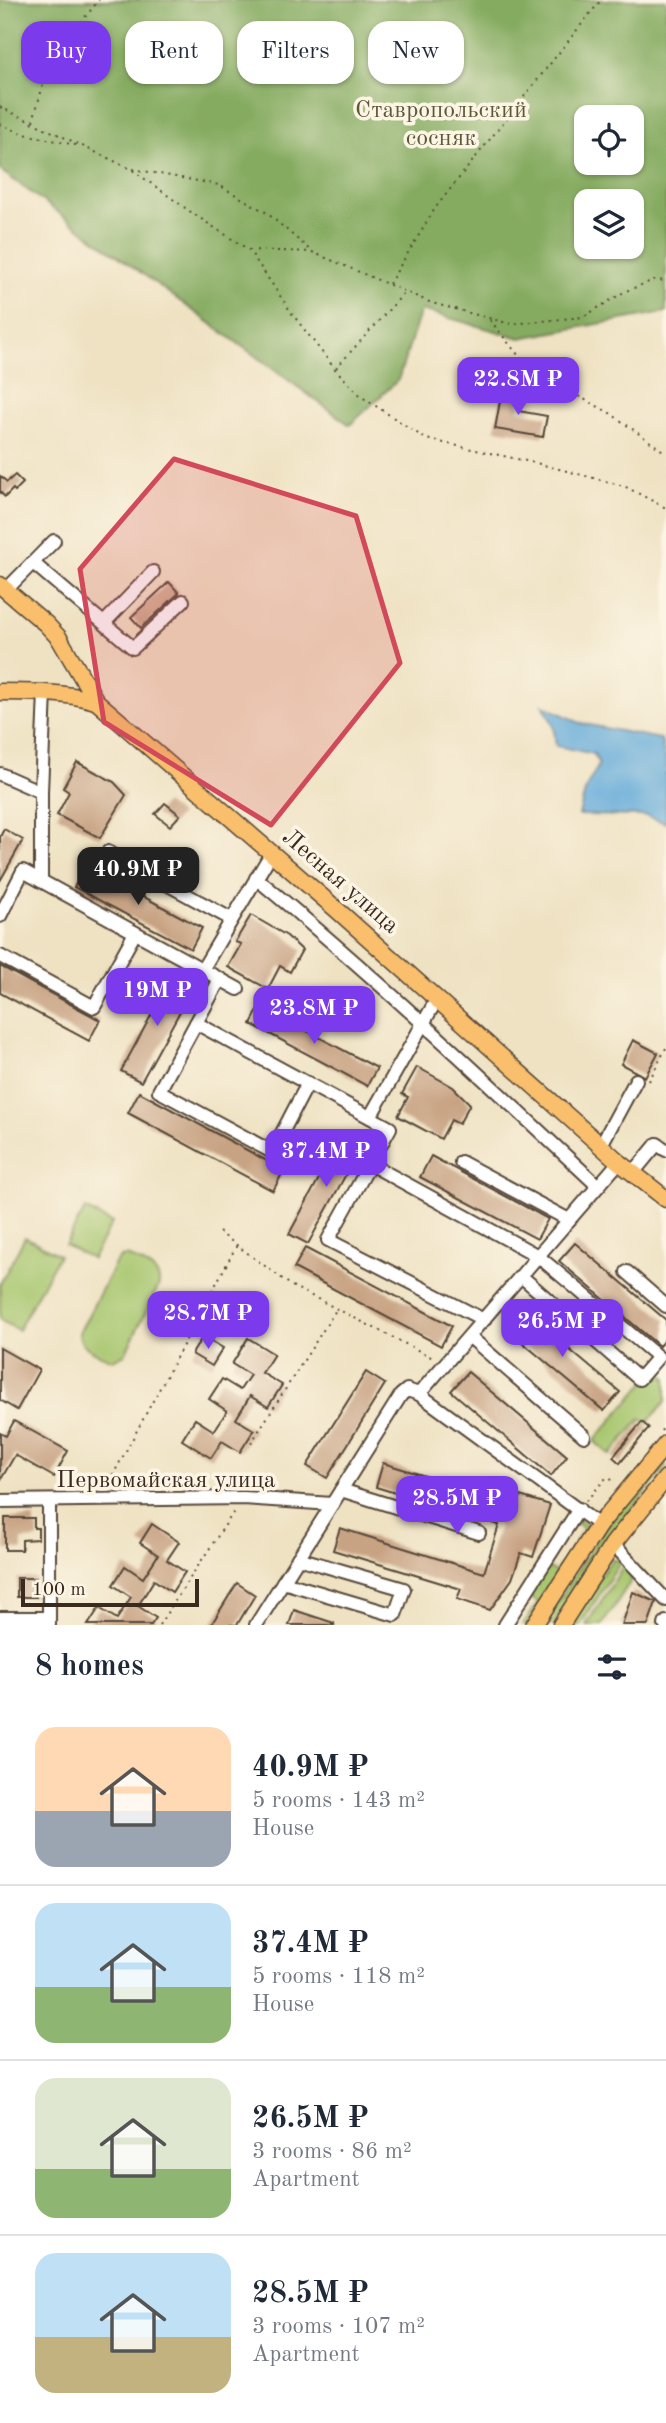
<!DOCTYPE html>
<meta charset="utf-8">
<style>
:root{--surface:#fff;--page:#f2f2f3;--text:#1f2937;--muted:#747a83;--line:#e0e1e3;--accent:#7c3aed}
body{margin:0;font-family:"Old Standard TT",serif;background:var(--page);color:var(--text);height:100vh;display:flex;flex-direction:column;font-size:26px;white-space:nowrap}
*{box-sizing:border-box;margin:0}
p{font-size:23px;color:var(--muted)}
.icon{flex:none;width:38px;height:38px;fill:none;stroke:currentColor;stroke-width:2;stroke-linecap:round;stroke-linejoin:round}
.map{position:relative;height:1625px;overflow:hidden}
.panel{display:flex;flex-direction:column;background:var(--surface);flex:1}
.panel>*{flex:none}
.banner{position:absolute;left:21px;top:21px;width:625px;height:63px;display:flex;gap:14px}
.tools{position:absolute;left:574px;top:105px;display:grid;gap:14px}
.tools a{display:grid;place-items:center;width:70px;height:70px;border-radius:14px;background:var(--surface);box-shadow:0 2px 5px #0004;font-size:35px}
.scale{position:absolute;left:21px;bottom:18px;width:178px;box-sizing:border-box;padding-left:7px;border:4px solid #3b2a1e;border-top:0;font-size:19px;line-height:24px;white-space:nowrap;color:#3b2a1e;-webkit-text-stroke:5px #fcf5e5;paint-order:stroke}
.price{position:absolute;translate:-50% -60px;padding:0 16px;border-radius:14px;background:var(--accent);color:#fff;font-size:23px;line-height:46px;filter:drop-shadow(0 2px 4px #0008)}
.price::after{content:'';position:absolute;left:50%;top:42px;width:21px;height:16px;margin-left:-10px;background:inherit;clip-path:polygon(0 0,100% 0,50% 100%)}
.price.on{background:#222;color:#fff}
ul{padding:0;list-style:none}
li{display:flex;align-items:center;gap:21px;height:175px;padding:0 35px}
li+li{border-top:2px solid var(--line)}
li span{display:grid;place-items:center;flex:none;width:196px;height:140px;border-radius:21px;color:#555}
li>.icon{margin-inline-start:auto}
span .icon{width:84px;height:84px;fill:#fffc;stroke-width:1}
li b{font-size:30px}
h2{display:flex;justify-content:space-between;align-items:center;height:84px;padding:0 35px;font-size:30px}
.chip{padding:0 24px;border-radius:21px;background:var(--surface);box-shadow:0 2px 5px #0004;font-size:24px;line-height:63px}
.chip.on{background:var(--accent);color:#fff}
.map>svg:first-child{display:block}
</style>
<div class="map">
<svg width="666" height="1625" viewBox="0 0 666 1625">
<rect width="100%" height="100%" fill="#fcf5e5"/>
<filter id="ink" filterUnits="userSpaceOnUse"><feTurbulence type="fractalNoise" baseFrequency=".0143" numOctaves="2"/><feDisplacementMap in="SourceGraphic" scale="14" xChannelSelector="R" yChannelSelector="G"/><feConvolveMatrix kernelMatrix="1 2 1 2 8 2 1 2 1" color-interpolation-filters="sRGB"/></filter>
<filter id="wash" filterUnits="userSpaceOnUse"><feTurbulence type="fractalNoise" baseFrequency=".00686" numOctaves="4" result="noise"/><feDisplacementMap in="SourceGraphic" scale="28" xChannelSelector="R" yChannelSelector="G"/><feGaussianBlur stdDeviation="1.57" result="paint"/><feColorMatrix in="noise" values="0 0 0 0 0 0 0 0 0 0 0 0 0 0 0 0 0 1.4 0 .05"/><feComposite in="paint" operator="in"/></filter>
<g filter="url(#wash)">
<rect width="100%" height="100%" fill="#efe2c3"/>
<g fill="#a7c66e" stroke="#717846" stroke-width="2">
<polygon points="85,1209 112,1223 92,1259 65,1245"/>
<polygon points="25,1237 59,1255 18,1330 0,1320 0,1284"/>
<path d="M127 1256C140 1263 161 1268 159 1285L125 1354 113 1360C100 1354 79 1349 79 1333L116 1262 121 1257Z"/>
<polygon points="656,1369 666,1377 666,1401 647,1423 641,1419 610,1455 594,1441"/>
<polygon points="665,1458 666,1467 607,1540 553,1625 543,1625 602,1532"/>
<polygon points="580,1520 587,1524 587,1531 528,1625 523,1625 538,1603 529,1596 547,1567 556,1572 584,1529 575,1522"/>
<polygon points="612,1559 621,1561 580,1625 567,1625"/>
<polygon points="625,1564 632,1571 632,1579 602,1625 586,1625"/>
</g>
<path fill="#85ab61" stroke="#606a40" stroke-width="2" fill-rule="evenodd" d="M0 0H666V312L520 338 421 310 398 380 350 425 0 170ZM586 117H632V163H586ZM586 201H632V247H586Z"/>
<polygon fill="#63aad9" stroke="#4f6a7c" stroke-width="2" points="543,705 580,723 661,739 666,762 666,823 646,816 579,815 586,788 599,764 594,754 556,746 553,724"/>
<g id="blocks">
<g fill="#c8a383">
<polygon points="502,390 521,393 518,411 547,416 543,437 495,429"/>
<polygon points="15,475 23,483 15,491 13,489 5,497 0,492 0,476 7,482"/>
<polygon points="169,582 179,593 141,628 131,617"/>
<polygon points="77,762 114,782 126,795 100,838 57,815 69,792 63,788"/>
<polygon points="165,803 180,815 170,826 155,814"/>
<polygon points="4,829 23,840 0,881 0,837"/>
<polygon points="86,866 202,928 191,949 74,887"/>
<polygon points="251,915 287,936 302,950 290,972 280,966 268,989 228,967 241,944 235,942"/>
<polygon points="0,966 100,1020 89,1041 0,993"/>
<polygon points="173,975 194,986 141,1082 121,1071"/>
<polygon points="260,1006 377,1068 367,1086 251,1024"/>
<polygon points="633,1040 658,1053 645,1077 621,1064"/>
<polygon points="417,1067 453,1087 470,1104 459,1124 451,1120 441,1139 398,1116 408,1097 402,1094"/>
<polygon points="139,1092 284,1170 273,1191 128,1113"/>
<polygon points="343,1134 362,1145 308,1244 289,1234"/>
<polygon points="431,1156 548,1219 537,1239 420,1177"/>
<polygon points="575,1243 666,1320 666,1338 659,1346 559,1261"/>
<polygon points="305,1248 452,1326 441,1346 294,1268"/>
<polygon points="520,1308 620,1392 604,1411 504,1327"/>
<polygon points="203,1336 223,1348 212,1366 192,1354"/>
<polygon points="248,1338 274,1354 262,1373 282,1385 268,1407 250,1396 236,1419 254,1430 240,1452 222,1441 211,1458 182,1440 195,1419 214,1431 227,1411 209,1399 222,1379 240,1390 250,1375 232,1364"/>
<polygon points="0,1348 39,1370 17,1410 0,1400"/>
<polygon points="366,1372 385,1384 327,1478 307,1466"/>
<polygon points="468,1372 567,1456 551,1476 451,1391"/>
<polygon points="14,1421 68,1451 54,1477 15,1455 0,1481 0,1433 6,1436"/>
<polygon points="642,1422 649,1428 620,1463 613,1457"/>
<polygon points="383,1463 507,1501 510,1493 550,1505 533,1557 521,1553 512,1579 490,1610 457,1599 461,1589 333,1550 340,1528 484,1573 499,1525 376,1487"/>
<polygon points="5,1518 34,1518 34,1528 38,1528 38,1539 22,1540 22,1550 5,1550"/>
<polygon points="152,1524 179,1542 167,1560 185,1572 172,1592 154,1580 138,1606 156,1618 151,1625 88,1625 99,1608 117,1619 131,1597 113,1585 125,1566 143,1578 158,1555 140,1543"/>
<rect x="17" y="1578" width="19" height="19"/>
<polygon points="237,1583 255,1595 237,1625 211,1625"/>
<polygon points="633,1592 656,1602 648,1625 622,1625"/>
<polygon points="294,1610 334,1623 334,1625 289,1625"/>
</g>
</g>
</g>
<g filter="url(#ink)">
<use href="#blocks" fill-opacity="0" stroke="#564637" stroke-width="2"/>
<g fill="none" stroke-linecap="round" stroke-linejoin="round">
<defs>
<g id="minor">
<polyline points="33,563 133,648 183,601"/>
<polyline points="6,590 54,541"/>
<polyline points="104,623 153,572"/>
<polyline points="0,774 41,792"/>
<polyline points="108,852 231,919"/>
<path d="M256 878C375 976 486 1081 598 1186"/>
<polyline points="41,881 41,792 45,692"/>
<polyline points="0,916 23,871 238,989"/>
<polyline points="0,956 94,1007 135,933"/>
<polyline points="202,970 272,852"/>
<polyline points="220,979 196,1023 390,1128 328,1240 484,1320"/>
<polyline points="196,1023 159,1091 272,1152 308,1083"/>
<polyline points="370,1117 437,999"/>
<polyline points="601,1145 636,1080"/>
<polyline points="461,1162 569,1220"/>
<polyline points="370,1164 538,1256 658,1357 639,1379 521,1276"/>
<polyline points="633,1173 657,1144 666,1150"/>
<polyline points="627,1272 666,1306"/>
<polyline points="470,1337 584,1436"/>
<polyline points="419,1394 619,1162"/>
<polyline points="341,1490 479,1533"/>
<polyline points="0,1501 244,1498 332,1504"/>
<polyline points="613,1544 666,1600"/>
<polyline points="283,1582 395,1615 404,1589 298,1558"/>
<polyline points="0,1618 49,1618"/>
<polyline points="49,1625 49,1502"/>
<polyline points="256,1625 401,1395 407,1390 419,1394 599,1525"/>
<polyline points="505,1625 579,1509"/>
<polyline points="665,1625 666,1622"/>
</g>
<g id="major">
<polyline points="0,585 46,624 59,638 96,701 336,909 619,1162 666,1199"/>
<path d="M0 692C33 692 64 692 96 701"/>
<polyline points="534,1625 599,1525 666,1444"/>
<polyline points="561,1625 613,1544 666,1478"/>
</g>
</defs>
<use href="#minor" stroke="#564637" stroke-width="16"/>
<use href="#major" stroke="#564637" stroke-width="19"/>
<g stroke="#564637" stroke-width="2" stroke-dasharray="2 5" stroke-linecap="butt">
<polyline points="0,107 131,169 195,215 249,250 293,315 335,369 362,397 426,439 540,464 624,486 666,508"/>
<polyline points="33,121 50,60 99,0"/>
<polyline points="0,124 24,134 80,146"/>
<polyline points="133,169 219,185 267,213 311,251"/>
<polyline points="249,250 312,252 432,303 511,324 583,317 626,291 654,280 666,281"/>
<polyline points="389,284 436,207 601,0"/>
<polyline points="490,320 531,371 610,413 666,453"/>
<polyline points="336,368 405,292"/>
<polyline points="649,1081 666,1048"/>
<polyline points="219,1232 292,1286 435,1359"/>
<polyline points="661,1431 666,1424"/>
<polyline points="251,1443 336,1310"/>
<polyline points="106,1488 237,1245"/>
<polyline points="586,1501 606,1478 616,1481"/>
<polyline points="159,1625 235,1510"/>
</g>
<use href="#minor" stroke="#fff" stroke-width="12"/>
<use href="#major" stroke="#f9bf6c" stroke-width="16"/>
</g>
</g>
<path fill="#d1495b" fill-opacity="0.2" stroke="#d1495b" stroke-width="5" stroke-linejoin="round" d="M174 459 356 516 400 663 271 825 104 722 80 569Z"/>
<g text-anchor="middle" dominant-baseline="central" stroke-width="7" stroke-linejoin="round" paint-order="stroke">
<g font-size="24" fill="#5b5936" stroke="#fcf5e5">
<text x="441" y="111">Ставропольский<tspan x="441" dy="28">сосняк</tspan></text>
</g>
<g font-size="24" fill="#3b2a1e" stroke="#fcf5e5">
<text transform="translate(340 882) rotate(41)">Лесная улица</text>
<text x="166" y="1481">Первомайская улица</text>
</g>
</g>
</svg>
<div class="tools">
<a><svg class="icon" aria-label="locate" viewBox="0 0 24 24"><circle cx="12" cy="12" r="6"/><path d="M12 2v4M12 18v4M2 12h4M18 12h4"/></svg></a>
<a><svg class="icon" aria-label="layers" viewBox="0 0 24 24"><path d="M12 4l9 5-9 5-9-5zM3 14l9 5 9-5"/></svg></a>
</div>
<div class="scale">100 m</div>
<b class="price" style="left:518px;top:417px">22.8M ₽</b>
<b class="price on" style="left:138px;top:907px">40.9M ₽</b>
<b class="price" style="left:157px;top:1028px">19M ₽</b>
<b class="price" style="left:314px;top:1046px">23.8M ₽</b>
<b class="price" style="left:326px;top:1189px">37.4M ₽</b>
<b class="price" style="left:208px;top:1351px">28.7M ₽</b>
<b class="price" style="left:562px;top:1359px">26.5M ₽</b>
<b class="price" style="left:457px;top:1536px">28.5M ₽</b>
<div class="banner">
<a class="chip on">Buy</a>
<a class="chip">Rent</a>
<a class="chip">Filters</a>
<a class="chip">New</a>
</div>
</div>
<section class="panel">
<h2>8 homes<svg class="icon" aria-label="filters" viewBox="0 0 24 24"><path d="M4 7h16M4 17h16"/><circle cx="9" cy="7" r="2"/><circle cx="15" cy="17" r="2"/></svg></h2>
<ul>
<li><span style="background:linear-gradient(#ffd9b3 60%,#9aa5b1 0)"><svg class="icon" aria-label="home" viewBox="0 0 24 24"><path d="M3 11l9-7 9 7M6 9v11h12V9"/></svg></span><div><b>40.9M ₽</b><p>5 rooms · 143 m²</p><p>House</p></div></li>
<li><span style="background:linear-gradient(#bfe0f5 60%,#8fb573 0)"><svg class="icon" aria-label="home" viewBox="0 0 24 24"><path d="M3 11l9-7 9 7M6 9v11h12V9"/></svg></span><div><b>37.4M ₽</b><p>5 rooms · 118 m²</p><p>House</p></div></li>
<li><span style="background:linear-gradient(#dfe7d0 65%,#8fb573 0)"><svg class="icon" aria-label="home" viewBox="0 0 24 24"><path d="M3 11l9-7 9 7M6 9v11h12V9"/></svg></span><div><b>26.5M ₽</b><p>3 rooms · 86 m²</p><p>Apartment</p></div></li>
<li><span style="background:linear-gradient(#bfe0f5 60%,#c2b280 0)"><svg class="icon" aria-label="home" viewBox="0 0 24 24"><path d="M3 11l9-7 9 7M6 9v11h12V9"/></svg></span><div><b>28.5M ₽</b><p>3 rooms · 107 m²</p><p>Apartment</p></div></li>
</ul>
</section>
